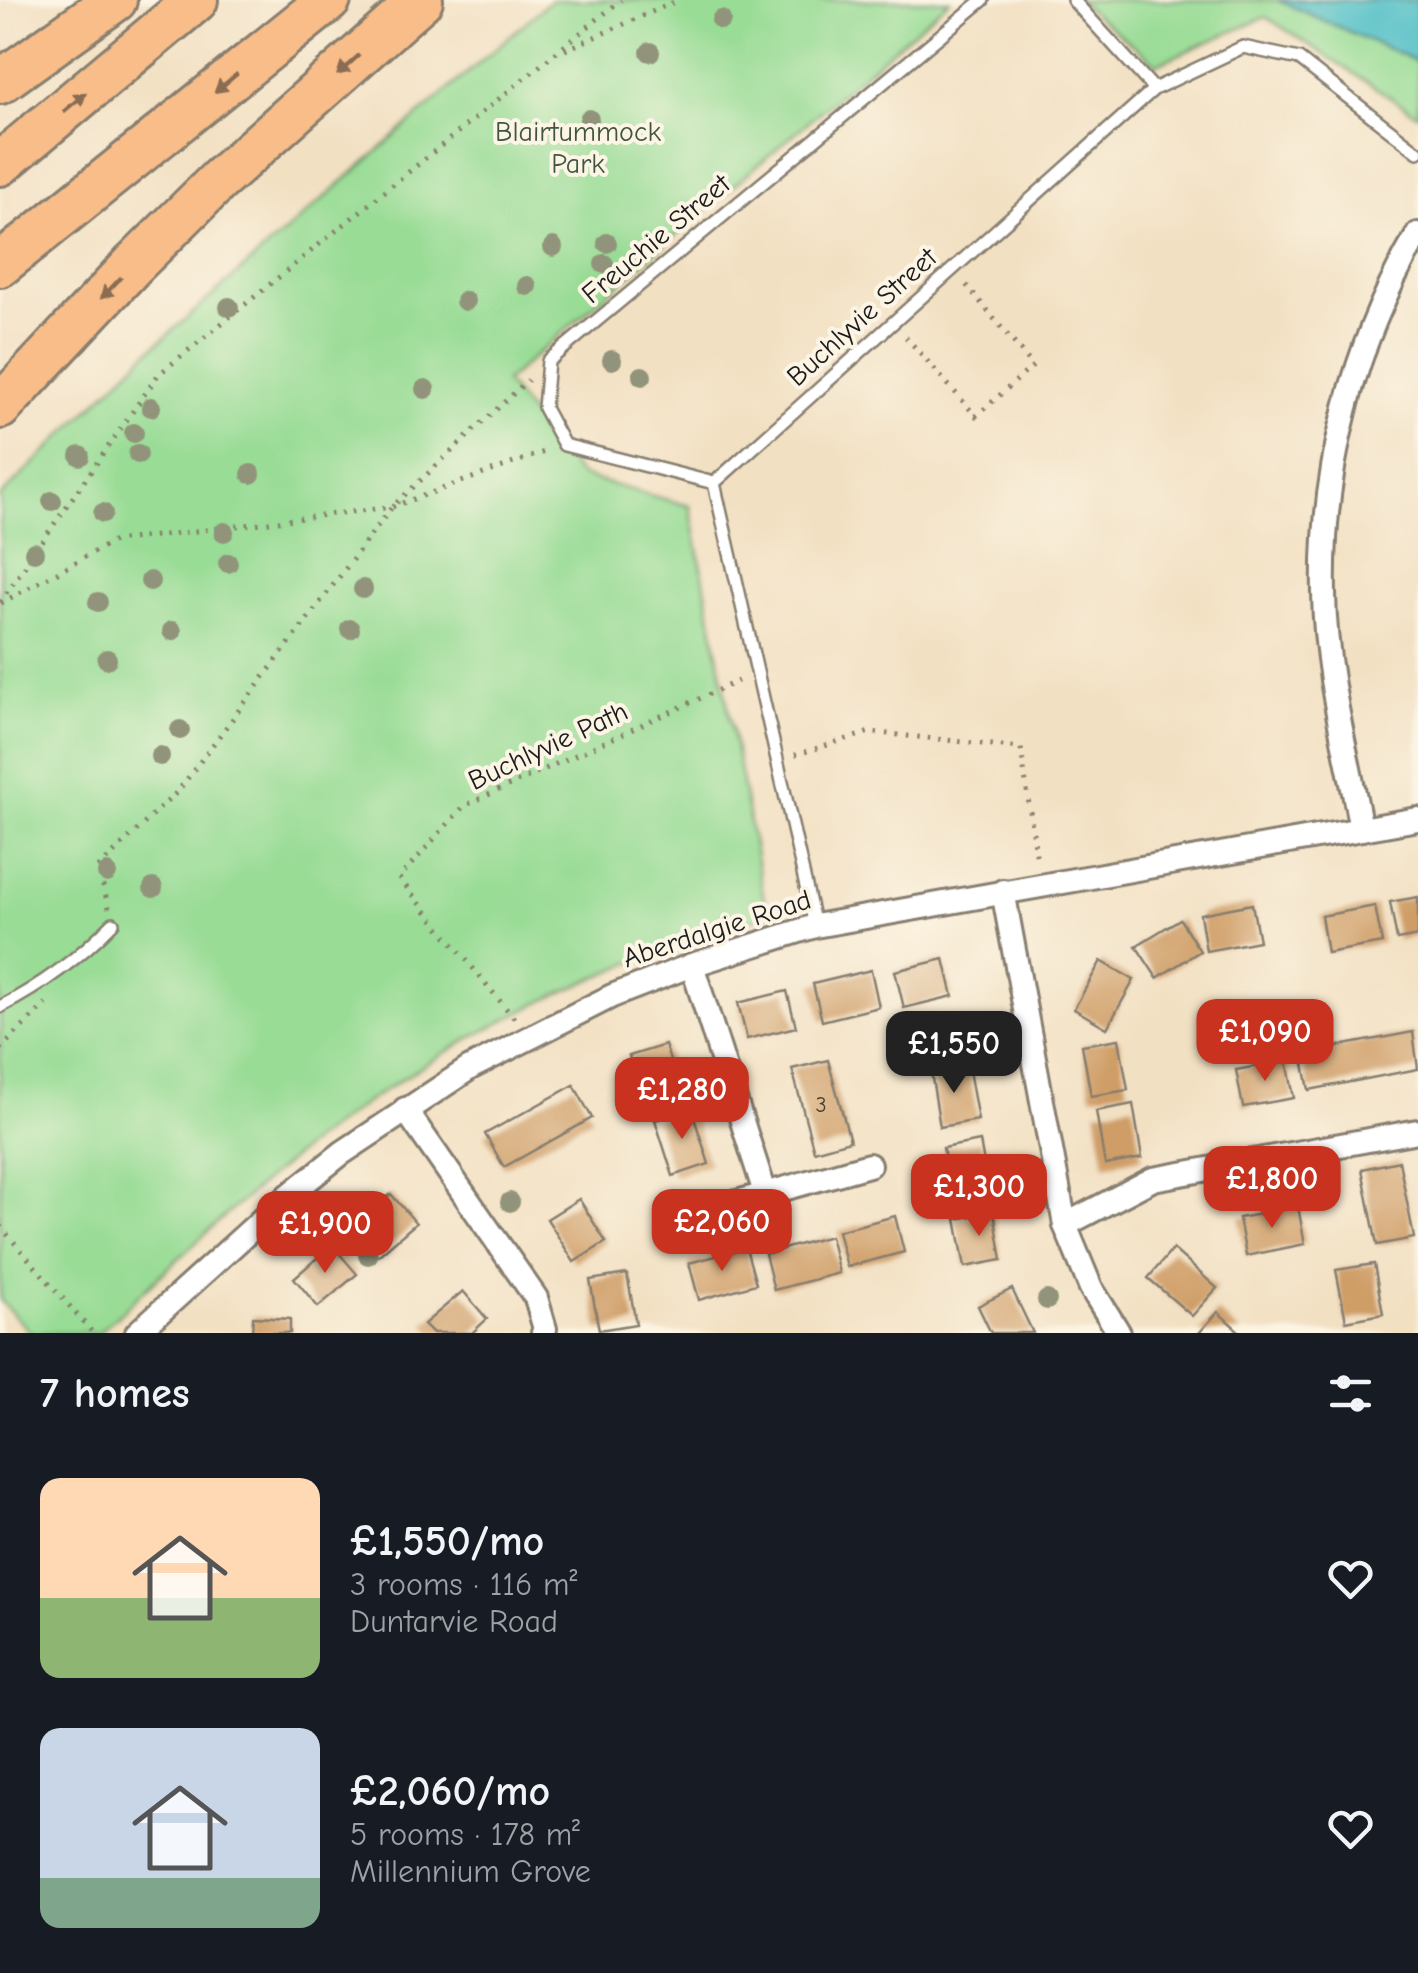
<!DOCTYPE html>
<meta charset="utf-8">
<style>
:root{--surface:#171b24;--page:#242831;--text:#f1f3f6;--muted:#9ea1a6;--accent:#c8321e}
body{margin:0;font-family:"Comic Neue",sans-serif;background:var(--page);color:var(--text);height:100vh;display:flex;flex-direction:column;font-size:38px;white-space:nowrap}
*{box-sizing:border-box;margin:0}
p{font-size:32px;color:var(--muted)}
.icon{flex:none;width:55px;height:55px;fill:none;stroke:currentColor;stroke-width:2;stroke-linecap:round;stroke-linejoin:round}
.map{position:relative;height:1333px;overflow:hidden}
.side{display:flex;flex-direction:column;background:var(--surface);flex:1}
.side>*{flex:none}
.price{position:absolute;translate:-50% -85px;padding:0 22px;border-radius:20px;background:var(--accent);color:#fff;font-size:32px;line-height:65px;filter:drop-shadow(0 2px 5px #0008)}
.price::after{content:'';position:absolute;left:50%;top:60px;width:30px;height:22px;margin-left:-15px;background:inherit;clip-path:polygon(0 0,100% 0,50% 100%)}
.price.on{background:#222;color:#fff}
ul{padding:0;list-style:none}
li{display:flex;align-items:center;gap:30px;height:250px;padding:0 40px}
li span{display:grid;place-items:center;flex:none;width:280px;height:200px;border-radius:20px;color:#555}
li>.icon{margin-inline-start:auto}
span .icon{width:120px;height:120px;fill:#fffc;stroke-width:1}
li b{font-size:42px}
h2{display:flex;justify-content:space-between;align-items:center;height:120px;padding:0 40px;font-size:42px}
.map>svg:first-child{display:block}
</style>
<div class="map">
<svg width="1418" height="1333" viewBox="0 0 1418 1333">
<rect width="100%" height="100%" fill="#fcf5e5"/>
<filter id="ink" filterUnits="userSpaceOnUse"><feTurbulence type="fractalNoise" baseFrequency=".01" numOctaves="2"/><feDisplacementMap in="SourceGraphic" scale="20" xChannelSelector="R" yChannelSelector="G"/><feConvolveMatrix kernelMatrix="1 2 1 2 8 2 1 2 1" color-interpolation-filters="sRGB"/></filter>
<filter id="wash" filterUnits="userSpaceOnUse"><feTurbulence type="fractalNoise" baseFrequency=".0048" numOctaves="4" result="noise"/><feDisplacementMap in="SourceGraphic" scale="40" xChannelSelector="R" yChannelSelector="G"/><feGaussianBlur stdDeviation="2.25" result="paint"/><feColorMatrix in="noise" values="0 0 0 0 0 0 0 0 0 0 0 0 0 0 0 0 0 1.4 0 .05"/><feComposite in="paint" operator="in"/></filter>
<g filter="url(#wash)">
<rect width="100%" height="100%" fill="#f2e0c2"/>
<g fill="#98dc95" stroke="#5a7c58" stroke-width="2.5">
<path d="M551 0H950L505 382 580 476 690 506 767 915C604 966 457 1032 320 1136 242 1196 171 1267 98 1333H31L0 1300V497L141 358Z"/>
<polygon points="1076,0 1418,0 1418,115 1266,17 1157,64"/>
</g>
<polygon fill="#50bfc7" stroke="#366e72" stroke-width="2.5" points="1277,0 1418,0 1418,62"/>
<g id="blocks">
<g fill="#cf9d66">
<polygon points="1418,897 1418,936 1397,940 1390,902"/>
<polygon points="1252,904 1259,941 1206,951 1200,914"/>
<polygon points="1375,906 1382,943 1327,953 1321,916"/>
<polygon points="1180,919 1200,951 1157,978 1136,946"/>
<polygon points="944,959 953,996 904,1008 895,971"/>
<polygon points="1101,961 1134,980 1107,1028 1074,1009"/>
<polygon points="871,970 879,1007 822,1021 813,984"/>
<polygon points="787,991 796,1027 747,1039 738,1003"/>
<polygon points="1413,1032 1418,1069 1309,1090 1302,1053"/>
<polygon points="1119,1039 1128,1090 1091,1096 1082,1045"/>
<polygon points="665,1045 683,1101 646,1112 629,1056"/>
<polygon points="828,1060 850,1141 814,1151 792,1069"/>
<polygon points="1287,1061 1294,1098 1243,1107 1236,1070"/>
<polygon points="968,1065 978,1120 940,1127 931,1072"/>
<polygon points="574,1085 592,1118 504,1167 485,1134"/>
<polygon points="1133,1104 1142,1158 1105,1165 1096,1111"/>
<polygon points="691,1108 709,1164 673,1176 655,1120"/>
<polygon points="980,1141 989,1191 952,1198 943,1148"/>
<polygon points="1399,1161 1414,1238 1377,1245 1362,1169"/>
<polygon points="391,1194 416,1223 378,1256 353,1227"/>
<polygon points="579,1199 606,1242 574,1262 547,1219"/>
<polygon points="1298,1207 1305,1244 1246,1256 1239,1218"/>
<polygon points="994,1212 1002,1260 965,1267 956,1219"/>
<polygon points="895,1216 904,1252 847,1267 838,1231"/>
<polygon points="830,1236 839,1273 774,1290 765,1254"/>
<polygon points="332,1245 357,1274 318,1307 294,1278"/>
<polygon points="746,1248 756,1284 699,1300 689,1263"/>
<polygon points="1173,1249 1217,1288 1192,1316 1148,1278"/>
<polygon points="1374,1264 1383,1314 1346,1321 1336,1270"/>
<polygon points="627,1274 636,1324 599,1330 590,1280"/>
<polygon points="1012,1289 1033,1333 991,1333 978,1306"/>
<polygon points="463,1291 487,1319 472,1333 433,1333 424,1324"/>
<polygon points="1218,1312 1241,1333 1199,1333"/>
<polygon points="253,1317 290,1319 290,1333 252,1333"/>
</g>
</g>
</g>
<g filter="url(#ink)">
<use href="#blocks" fill-opacity="0" stroke="#877e6f" stroke-width="2.5"/>
<g fill="none" stroke-linecap="round" stroke-linejoin="round">
<defs>
<g id="service">
<polyline points="1073,0 1154,89"/>
<polyline points="714,483 564,445 544,408 548,361 983,0"/>
<polyline points="815,926 714,483 1154,89 1243,47 1299,59 1418,152"/>
<path d="M0 1007C43 985 79 958 113 923"/>
</g>
<g id="minor">
<path d="M1361 829C1347 752 1325 672 1324 594 1321 469 1354 342 1418 234"/>
<polyline points="1003,891 1065,1225 1091,1288 1119,1333"/>
<polyline points="692,965 766,1196"/>
<polyline points="405,1109 536,1298 545,1329 543,1333"/>
<polyline points="676,1219 869,1165"/>
<polyline points="1065,1225 1153,1179 1418,1131"/>
<polyline points="137,1333 288,1196 342,1153 470,1068 612,996 692,965 815,926 1418,819"/>
</g>
<g id="motorway">
<polyline points="0,82 115,0"/>
<polyline points="0,164 196,0"/>
<polyline points="0,265 329,0"/>
<polyline points="0,407 134,264 218,181 421,0"/>
</g>
</defs>
<use href="#service" stroke="#877e6f" stroke-width="16"/>
<use href="#minor" stroke="#877e6f" stroke-width="28"/>
<use href="#motorway" stroke="#877e6f" stroke-width="48"/>
<g stroke="#877e6f" stroke-width="5" stroke-dasharray="2.5 8" stroke-linecap="butt">
<polyline points="565,50 679,0"/>
<polyline points="906,337 976,416 1033,366 964,282"/>
<polyline points="0,602 158,375 621,0"/>
<polyline points="1,603 114,541 392,507 547,451"/>
<polyline points="795,755 870,732 1021,748 1037,861"/>
<polyline points="109,908 98,868 178,791 392,507 528,380"/>
<polyline points="514,1018 399,878 464,806 738,681"/>
<polyline points="0,1049 46,1004"/>
<polyline points="0,1226 93,1333"/>
</g>
<use href="#service" stroke="#fff" stroke-width="11"/>
<use href="#minor" stroke="#fff" stroke-width="22"/>
<use href="#motorway" stroke="#f9bd89" stroke-width="42"/>
</g>
<g fill="#91947a">
<circle cx="721" cy="20" r="10"/>
<circle cx="650" cy="52" r="10"/>
<circle cx="589" cy="119" r="10"/>
<circle cx="607" cy="243" r="10"/>
<circle cx="553" cy="247" r="10"/>
<circle cx="604" cy="264" r="10"/>
<circle cx="527" cy="286" r="10"/>
<circle cx="465" cy="301" r="10"/>
<circle cx="229" cy="307" r="10"/>
<circle cx="612" cy="360" r="10"/>
<circle cx="642" cy="376" r="10"/>
<circle cx="425" cy="389" r="10"/>
<circle cx="151" cy="407" r="10"/>
<circle cx="134" cy="433" r="10"/>
<circle cx="138" cy="454" r="10"/>
<circle cx="80" cy="456" r="10"/>
<circle cx="251" cy="474" r="10"/>
<circle cx="52" cy="501" r="10"/>
<circle cx="103" cy="513" r="10"/>
<circle cx="224" cy="532" r="10"/>
<circle cx="34" cy="552" r="10"/>
<circle cx="228" cy="563" r="10"/>
<circle cx="150" cy="581" r="10"/>
<circle cx="363" cy="589" r="10"/>
<circle cx="98" cy="602" r="10"/>
<circle cx="350" cy="629" r="10"/>
<circle cx="172" cy="631" r="10"/>
<circle cx="107" cy="659" r="10"/>
<circle cx="180" cy="730" r="10"/>
<circle cx="160" cy="756" r="10"/>
<circle cx="107" cy="873" r="10"/>
<circle cx="153" cy="888" r="10"/>
<circle cx="510" cy="1202" r="10"/>
<circle cx="368" cy="1255" r="10"/>
<circle cx="1047" cy="1300" r="10"/>
</g>
<defs><path id="oneway-solid" d="M-6-.8H1V-3.2L6.5 0L1 3.2V.8H-6Z" transform="scale(2.5)"/></defs>
<g fill="#8a6c52">
<use href="#oneway-solid" transform="translate(348 65) rotate(138)"/>
<use href="#oneway-solid" transform="translate(226 83) rotate(141)"/>
<use href="#oneway-solid" transform="translate(75 102) rotate(-40)"/>
<use href="#oneway-solid" transform="translate(111 288) rotate(134)"/>
</g>
</g>
<g text-anchor="middle" dominant-baseline="central" stroke-width="8" stroke-linejoin="round" paint-order="stroke">
<g font-size="22" fill="#493c2e">
<text x="821" y="1105">3</text>
</g>
<g font-size="28" fill="#415640" stroke="#fcf5e5">
<text x="578" y="132">Blairtummock<tspan x="578" dy="32">Park</tspan></text>
</g>
<g font-size="28" fill="#1c1c1c" stroke="#fcf5e5">
<text transform="translate(656 239) rotate(-40)">Freuchie Street</text>
<text transform="translate(862 317) rotate(-42)">Buchlyvie Street</text>
<text transform="translate(548 746) rotate(-25)">Buchlyvie Path</text>
<text transform="translate(717 929) rotate(-18)">Aberdalgie Road</text>
</g>
</g>
</svg>
<b class="price" style="left:1265px;top:1084px">£1,090</b>
<b class="price on" style="left:954px;top:1096px">£1,550</b>
<b class="price" style="left:682px;top:1142px">£1,280</b>
<b class="price" style="left:1272px;top:1231px">£1,800</b>
<b class="price" style="left:979px;top:1239px">£1,300</b>
<b class="price" style="left:722px;top:1274px">£2,060</b>
<b class="price" style="left:325px;top:1276px">£1,900</b>
</div>
<section class="side">
<h2>7 homes<svg class="icon" aria-label="filters" viewBox="0 0 24 24"><path d="M4 7h16M4 17h16"/><circle cx="9" cy="7" r="2"/><circle cx="15" cy="17" r="2"/></svg></h2>
<ul>
<li><span style="background:linear-gradient(#ffd9b3 60%,#8fb573 0)"><svg class="icon" aria-label="home" viewBox="0 0 24 24"><path d="M3 11l9-7 9 7M6 9v11h12V9"/></svg></span><div><b>£1,550/mo</b><p>3 rooms · 116 m²</p><p>Duntarvie Road</p></div><svg class="icon" aria-label="heart" viewBox="0 0 24 24"><path d="M12 20l-8-8c-3-5 5-10 8-4 3-6 11-1 8 4z"/></svg></li>
<li><span style="background:linear-gradient(#c9d6e8 75%,#7fa58c 0)"><svg class="icon" aria-label="home" viewBox="0 0 24 24"><path d="M3 11l9-7 9 7M6 9v11h12V9"/></svg></span><div><b>£2,060/mo</b><p>5 rooms · 178 m²</p><p>Millennium Grove</p></div><svg class="icon" aria-label="heart" viewBox="0 0 24 24"><path d="M12 20l-8-8c-3-5 5-10 8-4 3-6 11-1 8 4z"/></svg></li>
</ul>
</section>
